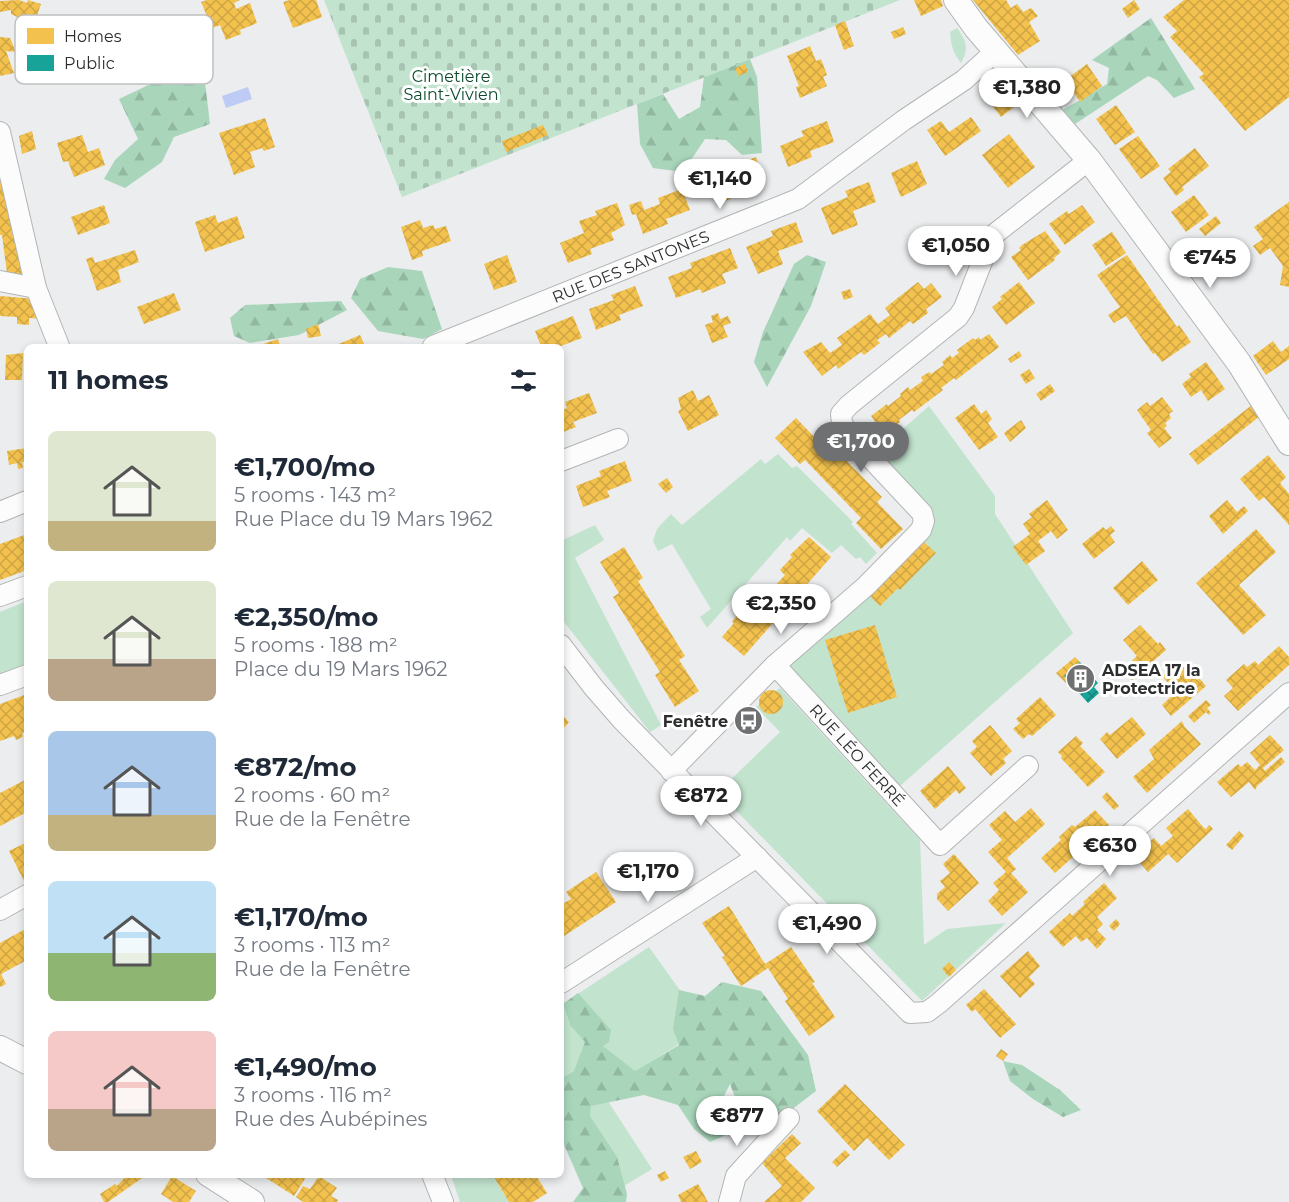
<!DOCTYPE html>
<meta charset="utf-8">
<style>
:root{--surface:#fff;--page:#f6f6f7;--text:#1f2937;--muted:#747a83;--accent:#6f7071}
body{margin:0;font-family:Montserrat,sans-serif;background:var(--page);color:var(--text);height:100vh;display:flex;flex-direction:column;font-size:22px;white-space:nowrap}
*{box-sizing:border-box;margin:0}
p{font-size:20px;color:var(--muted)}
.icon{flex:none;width:33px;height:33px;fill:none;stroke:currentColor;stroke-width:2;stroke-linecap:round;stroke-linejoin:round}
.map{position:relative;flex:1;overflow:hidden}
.drawer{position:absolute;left:24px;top:344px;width:540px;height:834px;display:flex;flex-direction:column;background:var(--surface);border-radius:9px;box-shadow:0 3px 9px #0003}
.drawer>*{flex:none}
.price{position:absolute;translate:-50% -51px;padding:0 14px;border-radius:21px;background:#fff;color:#222;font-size:20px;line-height:39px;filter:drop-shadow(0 2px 3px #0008)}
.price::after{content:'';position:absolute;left:50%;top:36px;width:18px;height:14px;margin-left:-9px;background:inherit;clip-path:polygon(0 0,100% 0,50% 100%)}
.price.current{background:var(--accent);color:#fff}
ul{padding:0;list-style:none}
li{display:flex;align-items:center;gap:18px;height:150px;padding:0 24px}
li span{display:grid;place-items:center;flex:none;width:168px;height:120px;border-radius:9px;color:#555}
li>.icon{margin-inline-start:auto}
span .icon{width:72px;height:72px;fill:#fffc;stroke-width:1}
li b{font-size:26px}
h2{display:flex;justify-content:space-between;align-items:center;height:72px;padding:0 24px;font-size:26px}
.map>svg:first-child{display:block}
</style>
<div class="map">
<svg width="1289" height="1202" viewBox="0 0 1289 1202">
<defs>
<pattern id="forest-firs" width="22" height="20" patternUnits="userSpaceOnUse" patternTransform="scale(1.5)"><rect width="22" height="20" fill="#a9d6bb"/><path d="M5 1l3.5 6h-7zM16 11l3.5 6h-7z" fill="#92b8a1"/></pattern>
<pattern id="cemetery-stones" width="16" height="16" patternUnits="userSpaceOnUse" patternTransform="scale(1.5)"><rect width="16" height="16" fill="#c2e3ce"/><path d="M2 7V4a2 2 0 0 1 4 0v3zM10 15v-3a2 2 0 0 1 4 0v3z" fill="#a7c3b1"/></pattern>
<pattern id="homes-cross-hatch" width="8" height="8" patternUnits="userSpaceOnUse" patternTransform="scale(1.5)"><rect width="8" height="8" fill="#f2c14e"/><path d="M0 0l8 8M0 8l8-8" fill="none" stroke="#d0a644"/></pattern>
<pattern id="public-cross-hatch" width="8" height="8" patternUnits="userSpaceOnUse" patternTransform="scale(1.5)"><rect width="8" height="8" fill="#17a398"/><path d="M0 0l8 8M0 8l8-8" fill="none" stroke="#15857c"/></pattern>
</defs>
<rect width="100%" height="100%" fill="#ebedee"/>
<g fill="#c2e3ce">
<path d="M957 28C967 42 969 48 961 63 953 53 951 45 950 32Z"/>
<polygon points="929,406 995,496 995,514 1073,633 892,793 775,665 924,521 871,457"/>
<polygon points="778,454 792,468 797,466 853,522 851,524 877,553 866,564 860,557 856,559 841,545 832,553 802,528 790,541 787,537 707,628 700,617 711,609 672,544 658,551 653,541 657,529 671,514 682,525 761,459 765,464"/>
<polygon points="595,525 604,540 575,558 661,725 650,732 561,618 561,541"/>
<polygon points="27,601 27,664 0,675 0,612"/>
<polygon points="780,688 920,840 924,945 947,929 1006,923 922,1001 718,792 780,732 756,707"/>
<polygon points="649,947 706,1027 602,1092 652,1169 597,1202 604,1186 561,1115 561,1005"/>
<polygon points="451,1175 492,1175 509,1202 460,1202"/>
</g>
<g fill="url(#forest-firs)">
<polygon points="1151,18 1195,89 1174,98 1157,80 1148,76 1075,124 1063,110 1107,84 1109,68 1092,60"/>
<polygon points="750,59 757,77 762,153 742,155 726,140 705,139 683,172 653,168 640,144 637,104 663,94 679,119 700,107 704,77"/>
<polygon points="203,65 210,124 174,137 162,162 125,188 104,179 115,160 138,139 119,99 182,69"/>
<polygon points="807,255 826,262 811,306 767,387 754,362 763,332 794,264"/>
<polygon points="388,267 422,271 442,329 423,339 378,331 351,298 360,279"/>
<polygon points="341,301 347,310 299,335 250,343 234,336 230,318 245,305"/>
<polygon points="722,982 761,991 808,1055 816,1091 770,1126 745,1124 730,1084 723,1098 726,1135 710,1142 694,1129 678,1105 644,1095 591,1106 590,1116 617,1157 627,1194 626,1202 573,1202 583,1188 561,1138 561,1079 574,1071 585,1042 571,1026 563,1004 578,993 611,1030 609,1042 603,1046 635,1071 679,1045 673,1029 679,990 705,996"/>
<polygon points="1003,1061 1022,1065 1060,1090 1081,1110 1063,1117 1033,1099 1010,1081"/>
</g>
<polygon fill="url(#cemetery-stones)" points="324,0 900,0 402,197"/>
<polygon fill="#becbf5" points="248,87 252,99 226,108 222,96"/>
<g fill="url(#homes-cross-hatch)">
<polygon points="19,0 27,3 28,0 41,4 33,27 19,24 17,17 11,14 11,10 0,12 0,1"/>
<polygon points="207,0 240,0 234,3 236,9 250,3 257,23 240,30 241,34 226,40 220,25 212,28 201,2"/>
<polygon points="290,0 316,0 322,17 293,28 283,2"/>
<polygon points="914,0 941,0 943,6 921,16"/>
<polygon points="973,0 1006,0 1011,8 1017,4 1023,12 1031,8 1038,16 1029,22 1040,41 1018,55"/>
<polygon points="1134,0 1140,9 1128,18 1122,9"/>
<polygon points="1184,0 1289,0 1289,97 1245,131 1199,77 1204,74 1170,37 1177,31 1163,17"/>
<polygon points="845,21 854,46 844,50 835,25"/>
<polygon points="903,27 906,34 894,39 891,32"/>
<polygon points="0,37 10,38 16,52 6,51 14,73 0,76"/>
<polygon points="810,46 816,61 821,59 827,75 823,77 827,86 800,98 796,87 799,86 787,56"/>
<polygon points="745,64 748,72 738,76 735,68"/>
<polygon points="1087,64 1102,86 1080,102 1065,80"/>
<polygon points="1005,81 1022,101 1001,117 991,104 1003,96 996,87"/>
<polygon points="1116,105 1135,132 1115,145 1096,119"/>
<polygon points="971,117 981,131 945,156 927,130 941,121 949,132"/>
<polygon points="265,118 275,147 264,151 262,148 250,152 255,167 234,175 219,133"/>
<polygon points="827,121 834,142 810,151 812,157 788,167 780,146 804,136 801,131"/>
<polygon points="543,125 548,135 506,152 502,141"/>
<polygon points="32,131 36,149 22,154 19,136"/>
<polygon points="1009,134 1035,167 1008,188 982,155"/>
<polygon points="82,135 88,152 99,148 105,165 74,177 68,161 63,162 57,143"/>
<polygon points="1138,136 1160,166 1141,179 1119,149"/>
<polygon points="1195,148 1209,166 1182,187 1184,190 1176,196 1163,178 1171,172 1168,169"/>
<polygon points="756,157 764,180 740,189 742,194 718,204 709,182 733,172 731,167"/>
<polygon points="917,161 927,184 901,197 891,173"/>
<polygon points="0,175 18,256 25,272 19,275 7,273 2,235 0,235"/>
<polygon points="869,182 876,202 853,211 858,225 832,235 821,208 848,197 845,191"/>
<polygon points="682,189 690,210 666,219 668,224 643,234 636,214 632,215 629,205 641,201 644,210 660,204 658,198"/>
<polygon points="1194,195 1209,215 1186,232 1171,212"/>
<polygon points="1289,202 1289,287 1280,285 1283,266 1270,248 1260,255 1253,246 1263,239 1254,227"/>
<polygon points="617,203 625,225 611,233 614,240 590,249 592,254 568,263 560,243 584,233 579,221 597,215 595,211"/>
<polygon points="104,205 110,223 78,235 71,217"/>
<polygon points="1082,205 1095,222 1065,245 1049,224 1067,211 1069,214"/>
<polygon points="215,215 218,223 237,216 245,238 205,252 195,222"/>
<polygon points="1216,216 1221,223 1205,236 1199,229"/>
<polygon points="420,220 423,228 433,225 435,229 446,226 451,241 422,251 423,256 412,260 401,227"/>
<polygon points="796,222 803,242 778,251 783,264 758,274 746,247 773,236 771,231"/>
<polygon points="1045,231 1061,252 1054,258 1055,260 1028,280 1011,257 1021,250 1019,248 1022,245"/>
<polygon points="1112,232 1126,253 1106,266 1092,245"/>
<polygon points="730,248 738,268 722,274 726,283 702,293 700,289 676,298 668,277 692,268 690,263"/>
<polygon points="135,250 139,262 118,270 121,282 97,291 86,259 93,257 95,263"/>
<polygon points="507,255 517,282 494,290 484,264"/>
<polygon points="1127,255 1177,327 1179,325 1191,342 1162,362 1155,353 1153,354 1126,316 1114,323 1108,315 1120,307 1097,275"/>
<polygon points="918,282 924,289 931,283 942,297 926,309 928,313 913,324 910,321 889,338 886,334 877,340 880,343 864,355 861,352 838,369 836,365 822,376 803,352 821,342 830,353 842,345 837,338 870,314 878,324 890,315 885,308"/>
<polygon points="1019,282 1035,303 1006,325 992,307 1002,299 1000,297"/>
<polygon points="635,286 643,306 619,315 621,320 596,330 589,309 614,300 611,295"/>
<polygon points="850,289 853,297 844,300 841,292"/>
<polygon points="174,293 181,310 144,324 137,307"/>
<polygon points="0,296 35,299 42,319 29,318 29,325 17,324 17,317 0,316"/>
<polygon points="718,313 720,319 728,316 731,323 723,326 728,337 712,343 705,325 713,322 711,316"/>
<polygon points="573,316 582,338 561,346 541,346 535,331"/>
<polygon points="318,324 321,336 308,338 306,329"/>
<polygon points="989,334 999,347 956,380 954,378 941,388 943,390 914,412 912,410 899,420 900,422 884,434 871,416 887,404 888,406 901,396 900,394 908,387 910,390 923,381 921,377 929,372 931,374 944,365 942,362 950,355 952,358 959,353 957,350 973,338 975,340 979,337 980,340"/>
<polygon points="360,335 365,346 334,346"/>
<polygon points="278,339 280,346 257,346"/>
<polygon points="1273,341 1281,352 1289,346 1289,359 1266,375 1253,356"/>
<polygon points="1019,351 1022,356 1011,363 1008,359"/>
<polygon points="23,353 22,380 5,380 6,355"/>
<polygon points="1206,362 1225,389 1208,401 1201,390 1191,397 1182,384 1191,377 1189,374"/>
<polygon points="1029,369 1035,378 1026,384 1020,375"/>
<polygon points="1050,384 1055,391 1041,401 1036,394"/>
<polygon points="693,390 698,401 709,395 719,415 688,431 678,411 681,409 678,398"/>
<polygon points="589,393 597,413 573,422 576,427 561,433 561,411 567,408 565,402"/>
<polygon points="1162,397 1173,411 1169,414 1171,418 1165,423 1167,426 1164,428 1172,438 1159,448 1147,433 1151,430 1137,410 1147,402 1150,406"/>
<polygon points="974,404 981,414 986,410 992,419 988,423 998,437 979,450 955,418"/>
<polygon points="1252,405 1260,416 1198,465 1189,454"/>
<polygon points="796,418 821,444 826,440 882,497 877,502 903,529 881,549 856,523 861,518 805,460 800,464 775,438"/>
<polygon points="1021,420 1026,428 1010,442 1004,433"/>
<polygon points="27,448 27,462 22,462 23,468 18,469 17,463 9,465 7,451"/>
<polygon points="1268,455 1286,477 1280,483 1289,494 1289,525 1264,497 1259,501 1240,479"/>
<polygon points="625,461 632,481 607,491 610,497 583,507 576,486 601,476 599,471"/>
<polygon points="667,478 673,487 666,493 658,484"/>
<polygon points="1047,500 1068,530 1057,539 1051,531 1038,541 1045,551 1026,565 1013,547 1030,534 1023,524 1032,517 1029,514"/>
<polygon points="1227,500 1237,512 1244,506 1248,511 1223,534 1209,516"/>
<polygon points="1111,526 1115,531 1110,535 1115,542 1094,559 1082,544 1103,527 1106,530"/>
<polygon points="1256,529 1276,552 1239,585 1266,615 1243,635 1196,583"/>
<polygon points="27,534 27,570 0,580 0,544"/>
<polygon points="809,537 831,557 802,590 807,594 778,627 773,623 744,656 722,637 734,623 732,622 737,615 739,617 751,603 756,608 768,594 766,593 771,587 773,588 785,575 780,570 792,557 790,555"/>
<polygon points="924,542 936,553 900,590 898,588 880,606 868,594 886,576 888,578"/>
<polygon points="624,547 643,578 638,581 685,656 679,660 699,691 675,707 655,675 660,672 613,597 619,593 600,562"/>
<polygon points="1142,561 1158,580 1128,605 1113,588"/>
<polygon points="875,625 897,697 848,713 825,640"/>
<polygon points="1140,625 1158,644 1160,642 1166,650 1132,680 1123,669 1137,656 1123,640"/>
<polygon points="1279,646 1289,657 1289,665 1238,711 1224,696 1233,688 1226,680 1244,664 1247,667 1255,661 1258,665"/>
<polygon points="1075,657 1080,662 1064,676 1070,683 1068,685 1056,673"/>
<polygon points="1179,661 1197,680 1199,678 1206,686 1171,716 1162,705 1176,692 1162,676"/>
<circle cx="771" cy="702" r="12"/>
<polygon points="27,694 27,731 22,733 23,737 16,740 14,736 0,741 0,704"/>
<polygon points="1040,697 1056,715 1032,736 1029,734 1023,739 1013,729 1020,723 1016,719"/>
<polygon points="1206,700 1211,705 1207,708 1211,713 1209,715 1206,712 1194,723 1188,716"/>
<polygon points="561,714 569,722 561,731"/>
<polygon points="1132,717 1146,734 1117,759 1100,739 1107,732 1110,735"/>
<polygon points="1182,721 1184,726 1201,744 1147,793 1133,777 1154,759 1149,750"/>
<polygon points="990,725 1012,751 1003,759 1006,763 991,776 970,753 977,747 972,741"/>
<polygon points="1270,735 1284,750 1263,768 1265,771 1281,757 1285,762 1257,786 1255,790 1249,782 1231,797 1217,782 1238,764 1241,767 1247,762 1255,770 1260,765 1250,753"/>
<polygon points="1076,736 1083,743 1080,746 1105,772 1088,787 1061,758 1062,756 1058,752"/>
<polygon points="948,766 966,788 959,794 956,790 935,809 920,791"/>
<polygon points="27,779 27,812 0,826 0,793"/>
<polygon points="1107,792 1119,806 1114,810 1102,797"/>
<polygon points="1031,808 1045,824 1007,858 1016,869 1011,873 1028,892 1002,916 988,901 999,890 993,883 1006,872 988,852 1002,840 989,825 1005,811 1015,822"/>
<polygon points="1188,809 1203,827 1206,829 1209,825 1213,829 1177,863 1168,854 1148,872 1134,856 1154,838 1161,846 1173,836 1166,828"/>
<polygon points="1095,810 1109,825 1055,873 1041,858 1061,840 1059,837 1072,825 1075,827"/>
<polygon points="1239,831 1244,836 1232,850 1226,845"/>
<polygon points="27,842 27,882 25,883 9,851"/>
<polygon points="954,854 979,883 948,911 937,899 937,894 945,887 940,881 950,873 943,864"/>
<polygon points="596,872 616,902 561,938 561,899 564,903 571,899 566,892"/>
<polygon points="1104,883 1117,898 1097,917 1103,924 1097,930 1106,939 1097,949 1087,938 1081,942 1076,936 1063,947 1049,932 1070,913 1072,916 1085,904 1083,902"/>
<polygon points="729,906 765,964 791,947 815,982 812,983 835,1017 809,1036 785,1001 788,999 768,968 741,986 722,957 725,956 702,923"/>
<polygon points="1116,919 1120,924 1114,931 1109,926"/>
<polygon points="27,928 27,960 1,974 6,984 0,987 0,943"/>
<polygon points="1028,951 1040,966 1029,977 1035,984 1020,998 1000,976"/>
<polygon points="949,962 956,970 949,977 942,969"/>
<polygon points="984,989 1016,1024 1000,1038 975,1009 972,1012 966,1005"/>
<polygon points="1001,1049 1008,1054 1003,1061 996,1056"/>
<polygon points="845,1084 905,1145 889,1160 867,1138 854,1151 817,1111"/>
<polygon points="792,1134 801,1143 785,1158 815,1188 801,1202 764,1202 782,1186 762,1163"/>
<polygon points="845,1150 850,1155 837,1167 832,1162"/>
<polygon points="696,1151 702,1162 690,1169 683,1157"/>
<polygon points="665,1171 669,1178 661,1182 657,1175"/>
<polygon points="128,1174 143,1174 142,1178 108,1202 104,1202 100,1194 115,1184 117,1186"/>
<polygon points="260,1174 308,1174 294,1196"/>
<polygon points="492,1174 535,1174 547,1193 533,1202 509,1202"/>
<polygon points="172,1176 196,1191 189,1202 173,1202 161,1194"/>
<polygon points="319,1176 337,1188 331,1196 338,1200 337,1202 303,1202 296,1197 303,1186 310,1189"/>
<polygon points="698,1184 708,1202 681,1202 678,1195"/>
</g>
<polygon fill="url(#public-cross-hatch)" points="1080,662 1098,683 1094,687 1099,693 1088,703 1064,676"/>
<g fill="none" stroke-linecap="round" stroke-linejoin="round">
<defs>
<g id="minor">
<polyline points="0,132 36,288 59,346"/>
<polyline points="0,281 36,288"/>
<path id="s1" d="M433 346 798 199 904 120 964 80 996 51"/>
<polyline points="561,461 618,439"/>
<polyline points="0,512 27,501"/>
<polyline points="0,596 27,586"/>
<polyline points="561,645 594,688 622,720 910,1013 927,1012 939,1003 1289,693"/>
<path id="s2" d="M775 665 940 845 1028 766"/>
<polyline points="0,685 27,675"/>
<polyline points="671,771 775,665 866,586 921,530 924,521 922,513 848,434 842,423 841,414 849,405 958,317 964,308 992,236 1089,160"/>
<polyline points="0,910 27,895"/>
<polyline points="561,983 757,857"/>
<polyline points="432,1174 443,1202"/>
<polyline points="729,1202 736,1176 789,1118"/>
</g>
<g id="tertiary">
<polyline points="956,0 976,28 1089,160 1239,363 1289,443"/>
<polyline points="0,1048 27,1062"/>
<polyline points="208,1174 252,1202"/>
</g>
</defs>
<use href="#minor" stroke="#b3b5b5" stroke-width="22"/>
<use href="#tertiary" stroke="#b3b5b5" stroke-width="26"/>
<use href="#minor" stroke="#fcfcfc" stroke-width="20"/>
<use href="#tertiary" stroke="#fcfcfc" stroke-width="24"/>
</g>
<defs>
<symbol id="building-disc" viewBox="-11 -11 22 22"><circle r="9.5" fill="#6f7071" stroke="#fff"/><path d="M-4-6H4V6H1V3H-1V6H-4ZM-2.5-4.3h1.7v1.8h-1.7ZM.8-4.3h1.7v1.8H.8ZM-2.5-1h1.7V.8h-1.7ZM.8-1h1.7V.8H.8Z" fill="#fff"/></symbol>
<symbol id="bus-disc" viewBox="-11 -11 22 22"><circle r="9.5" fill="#6f7071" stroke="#fff"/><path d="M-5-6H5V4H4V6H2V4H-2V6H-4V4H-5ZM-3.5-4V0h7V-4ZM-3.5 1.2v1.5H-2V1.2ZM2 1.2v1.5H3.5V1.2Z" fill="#fff"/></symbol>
</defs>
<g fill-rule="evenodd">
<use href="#building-disc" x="1064" y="662" width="33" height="33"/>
<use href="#bus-disc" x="732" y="704" width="33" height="33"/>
</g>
<g text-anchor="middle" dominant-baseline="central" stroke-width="6" stroke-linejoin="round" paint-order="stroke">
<g font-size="16" fill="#0c4b2b" stroke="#fff">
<text x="451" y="76">Cimetière<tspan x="451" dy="18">Saint-Vivien</tspan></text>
</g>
<g font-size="16" fill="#2c2d2e" stroke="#fff">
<text stroke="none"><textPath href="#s1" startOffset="213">RUE DES SANTONES</textPath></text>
<text stroke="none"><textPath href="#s2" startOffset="122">RUE LÉO FERRÉ</textPath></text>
</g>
<g font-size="16" font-weight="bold" fill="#2c2d2e" stroke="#fff" text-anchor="start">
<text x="1102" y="670">ADSEA 17 la<tspan x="1102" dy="18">Protectrice</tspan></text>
<text x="728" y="721" text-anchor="end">Fenêtre</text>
</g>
</g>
<rect x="15" y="15" width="198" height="69" rx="9" fill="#fff" stroke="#c0c0c0" stroke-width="1.5"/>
<rect x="27" y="28" width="27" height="16" fill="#f2c14e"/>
<rect x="27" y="55" width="27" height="16" fill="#17a398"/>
<g font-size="16" fill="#2c2d2e">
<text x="64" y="42">Homes</text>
<text x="64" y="69">Public</text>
</g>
</svg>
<b class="price" style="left:1027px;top:119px">€1,380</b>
<b class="price" style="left:720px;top:210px">€1,140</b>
<b class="price" style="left:956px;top:277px">€1,050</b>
<b class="price" style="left:1210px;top:289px">€745</b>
<b class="price current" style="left:861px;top:473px">€1,700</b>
<b class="price" style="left:781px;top:635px">€2,350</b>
<b class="price" style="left:701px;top:827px">€872</b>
<b class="price" style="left:1110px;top:877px">€630</b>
<b class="price" style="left:648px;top:903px">€1,170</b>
<b class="price" style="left:827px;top:955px">€1,490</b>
<b class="price" style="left:737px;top:1147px">€877</b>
<section class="drawer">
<h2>11 homes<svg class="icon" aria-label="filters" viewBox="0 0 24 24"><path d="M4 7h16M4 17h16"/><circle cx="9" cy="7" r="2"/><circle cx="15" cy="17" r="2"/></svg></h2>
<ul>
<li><span style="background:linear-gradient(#dfe7d0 75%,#c2b280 0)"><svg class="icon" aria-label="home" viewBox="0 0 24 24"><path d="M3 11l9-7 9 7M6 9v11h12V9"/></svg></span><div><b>€1,700/mo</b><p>5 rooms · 143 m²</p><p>Rue Place du 19 Mars 1962</p></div></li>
<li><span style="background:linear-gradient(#dfe7d0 65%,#b9a48a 0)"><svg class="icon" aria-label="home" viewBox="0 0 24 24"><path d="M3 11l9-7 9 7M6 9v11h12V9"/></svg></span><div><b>€2,350/mo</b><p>5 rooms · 188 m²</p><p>Place du 19 Mars 1962</p></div></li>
<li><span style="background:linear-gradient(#a9c7e8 70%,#c2b280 0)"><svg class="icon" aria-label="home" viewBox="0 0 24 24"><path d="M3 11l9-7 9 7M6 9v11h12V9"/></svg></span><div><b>€872/mo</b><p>2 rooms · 60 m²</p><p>Rue de la Fenêtre</p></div></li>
<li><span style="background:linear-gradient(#bfe0f5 60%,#8fb573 0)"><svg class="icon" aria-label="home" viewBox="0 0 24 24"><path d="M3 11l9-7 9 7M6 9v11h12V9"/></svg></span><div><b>€1,170/mo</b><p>3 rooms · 113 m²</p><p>Rue de la Fenêtre</p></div></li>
<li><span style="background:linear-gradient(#f6c9c9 65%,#b9a48a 0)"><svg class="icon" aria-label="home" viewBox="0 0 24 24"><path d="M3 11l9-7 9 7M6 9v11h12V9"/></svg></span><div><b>€1,490/mo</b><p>3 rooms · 116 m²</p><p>Rue des Aubépines</p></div></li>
</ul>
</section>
</div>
